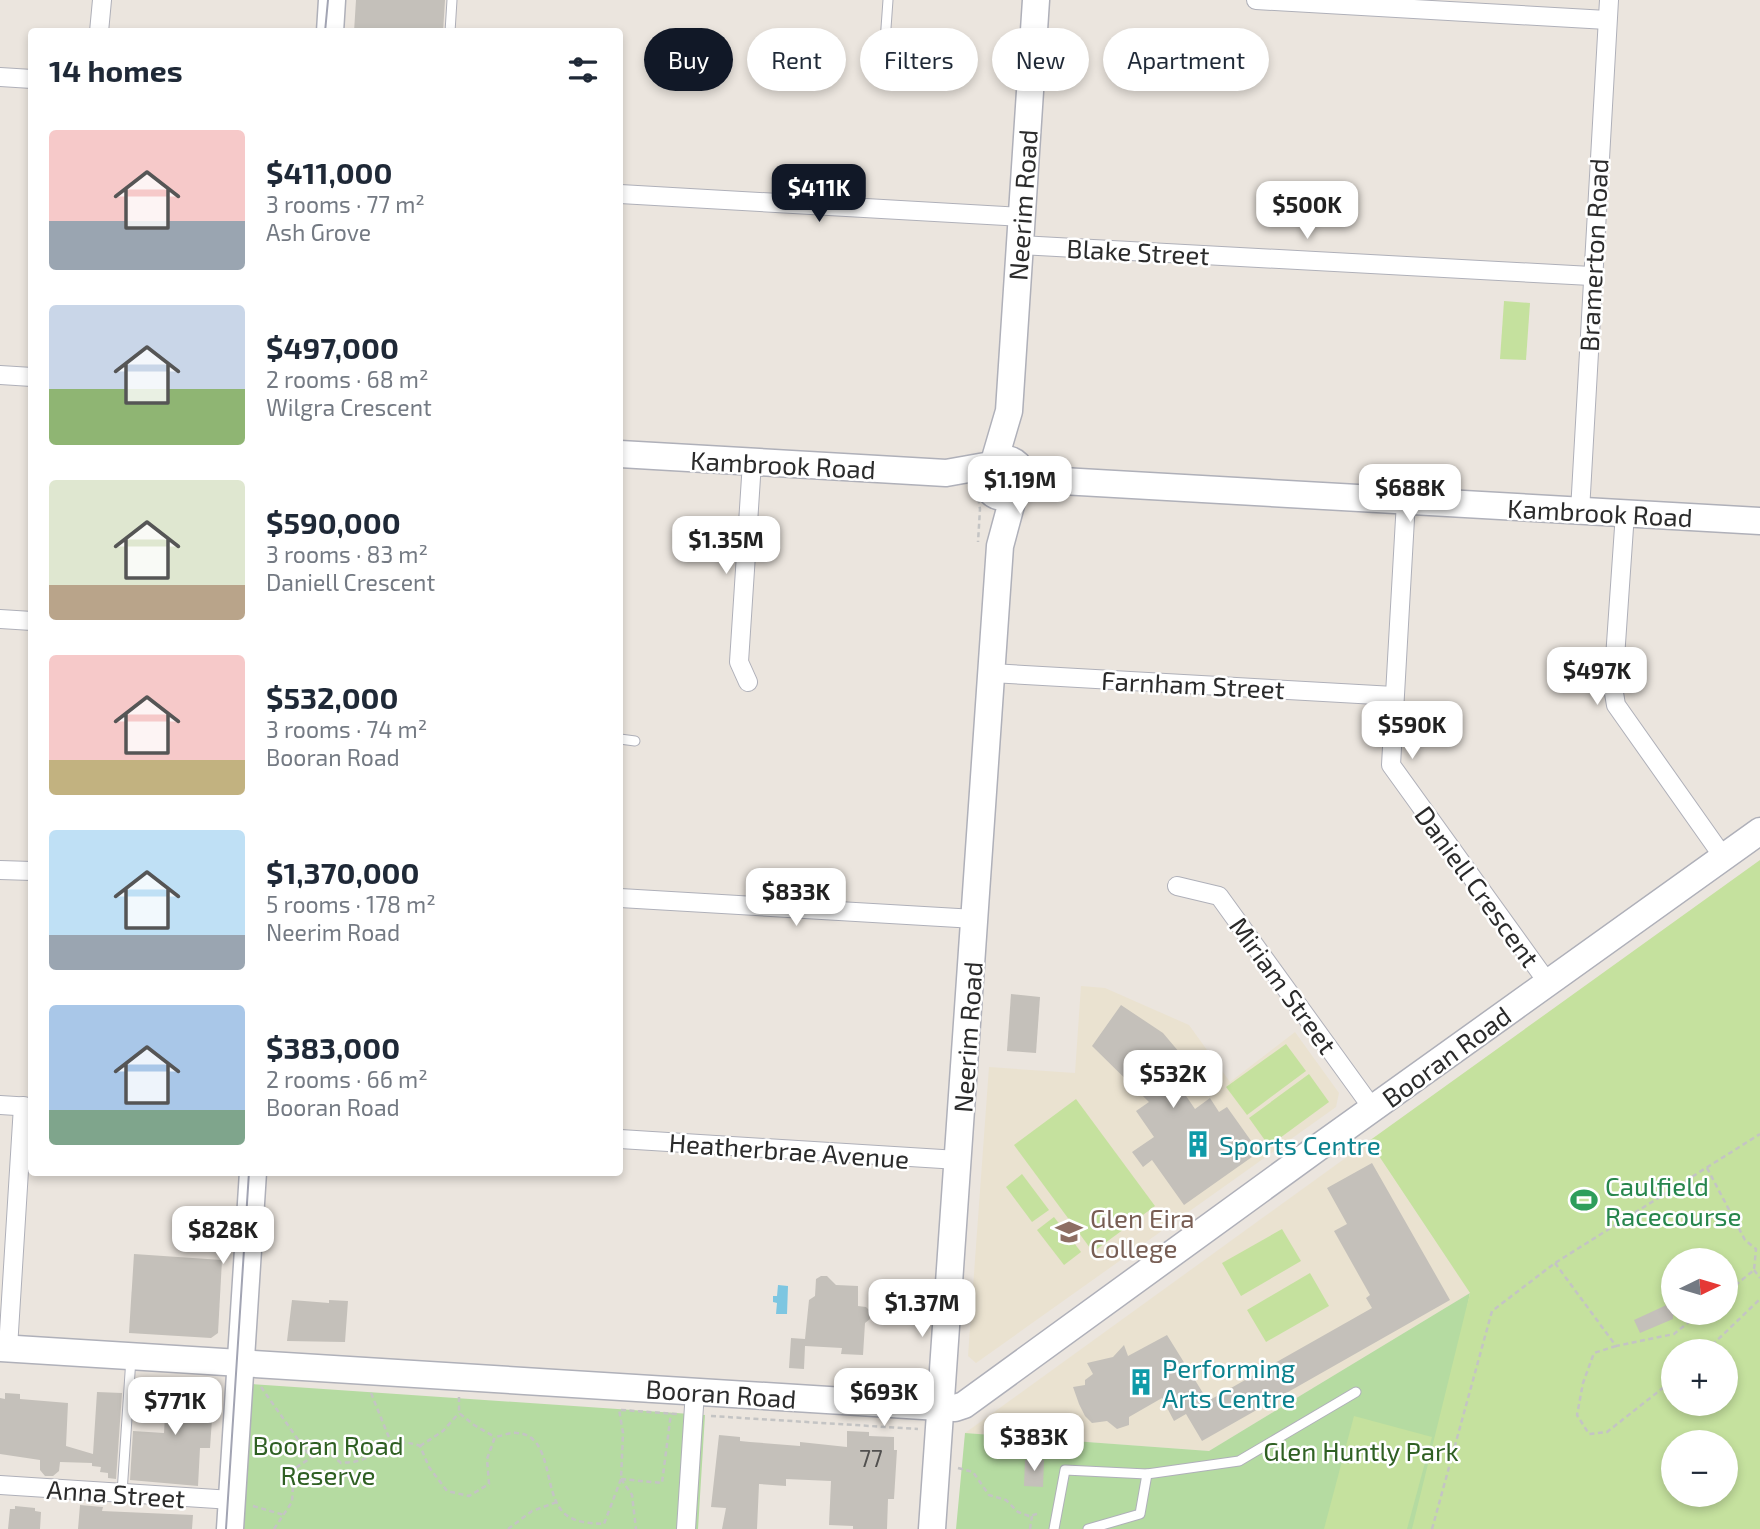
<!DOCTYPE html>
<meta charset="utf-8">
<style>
:root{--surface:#fff;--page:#f6f6f7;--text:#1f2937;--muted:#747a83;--accent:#111827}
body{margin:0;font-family:"Exo 2",sans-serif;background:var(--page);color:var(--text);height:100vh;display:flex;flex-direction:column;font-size:26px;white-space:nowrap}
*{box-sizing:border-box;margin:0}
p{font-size:23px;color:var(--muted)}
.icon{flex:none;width:38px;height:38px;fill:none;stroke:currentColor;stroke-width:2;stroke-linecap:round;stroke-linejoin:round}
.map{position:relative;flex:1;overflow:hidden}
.panel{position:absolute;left:28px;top:28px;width:595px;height:1148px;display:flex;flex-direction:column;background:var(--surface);border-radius:7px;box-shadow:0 4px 10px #0003}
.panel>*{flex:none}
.banner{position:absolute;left:644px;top:28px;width:665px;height:63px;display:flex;gap:14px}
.needle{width:46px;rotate:85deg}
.buttons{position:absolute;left:1661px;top:1248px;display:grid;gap:14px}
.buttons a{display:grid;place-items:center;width:77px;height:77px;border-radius:50%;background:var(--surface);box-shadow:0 4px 10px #0003;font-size:35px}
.price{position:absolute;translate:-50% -60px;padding:0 16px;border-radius:14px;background:#fff;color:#222;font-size:23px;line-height:46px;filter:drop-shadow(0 2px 4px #0008)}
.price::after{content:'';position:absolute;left:50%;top:42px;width:21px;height:16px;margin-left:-10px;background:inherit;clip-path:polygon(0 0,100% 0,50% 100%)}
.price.active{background:var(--accent);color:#fff}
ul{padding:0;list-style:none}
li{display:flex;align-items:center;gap:21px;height:175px;padding:0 21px}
li span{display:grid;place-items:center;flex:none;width:196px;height:140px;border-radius:7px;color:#555}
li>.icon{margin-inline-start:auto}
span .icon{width:84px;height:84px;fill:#fffc;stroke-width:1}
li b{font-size:30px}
h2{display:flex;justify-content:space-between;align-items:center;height:84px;padding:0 21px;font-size:30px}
.chip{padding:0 24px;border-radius:32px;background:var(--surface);box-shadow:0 4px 10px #0003;font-size:24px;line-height:63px}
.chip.active{background:var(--accent);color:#fff}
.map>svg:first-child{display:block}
</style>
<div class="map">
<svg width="1760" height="1529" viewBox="0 0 1760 1529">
<rect width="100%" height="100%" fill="#ebe5de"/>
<g fill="#eae2d0">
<polygon points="1081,986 1105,988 1189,1025 1230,1082 1295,1032 1339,1093 1336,1107 976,1363 968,1356 989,1067 1075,1073"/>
<polygon points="1369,1141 1470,1293 1209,1451 965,1433"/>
</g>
<g fill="#b5dba1">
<polygon points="1470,1293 1423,1529 956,1529 965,1433 1209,1451"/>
<polygon points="251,1384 705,1415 698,1529 244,1529"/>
</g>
<g fill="#c5e19e" fill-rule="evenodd">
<polygon points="1504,301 1530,303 1526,360 1500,359"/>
<path d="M1760 860V1529H1412L1470 1293 1369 1141ZM1673 1260H1726V1312H1673ZM1673 1351H1726V1404H1673ZM1673 1442H1726V1494H1673Z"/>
<polygon points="1286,1044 1306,1071 1247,1115 1226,1087"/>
<polygon points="1309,1074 1329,1102 1269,1146 1249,1118"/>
<polygon points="1076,1099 1155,1206 1093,1252 1014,1145"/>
<polygon points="1022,1174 1049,1210 1032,1222 1006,1187"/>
<polygon points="1054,1217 1081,1252 1064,1265 1037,1230"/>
<polygon points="1282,1229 1301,1261 1241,1296 1222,1263"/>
<polygon points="1310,1273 1329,1306 1266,1342 1247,1310"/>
<polygon points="1354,1416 1432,1437 1407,1529 1324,1529"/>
</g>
<polygon fill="#7dc6e1" points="778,1285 788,1286 787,1314 776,1314 777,1303 773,1302 773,1296 777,1296"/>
<g fill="#c4c0ba">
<polygon points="356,0 445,0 443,32 354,32"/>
<polygon points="1011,994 1040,997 1036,1053 1007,1051"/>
<polygon points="1121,1005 1163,1033 1190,1065 1173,1077 1195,1109 1210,1098 1219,1112 1227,1107 1259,1152 1184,1205 1152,1160 1143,1167 1132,1152 1154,1137 1136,1111 1149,1102 1092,1046"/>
<polygon points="1372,1163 1450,1300 1202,1441 1186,1414 1174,1421 1162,1398 1129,1417 1129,1425 1117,1429 1107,1421 1092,1423 1085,1416 1079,1404 1073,1387 1085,1385 1085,1380 1093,1374 1087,1363 1113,1357 1124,1345 1128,1356 1167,1335 1208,1401 1372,1308 1366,1298 1370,1295 1334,1231 1347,1224 1327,1188"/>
<polygon points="134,1254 222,1260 218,1333 211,1338 129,1333"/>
<polygon points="821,1276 827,1276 836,1285 858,1286 858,1306 866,1307 871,1312 870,1319 865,1323 863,1355 841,1354 842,1348 805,1346 804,1369 789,1368 791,1338 805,1339 809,1300 815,1296 816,1279"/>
<polygon points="292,1300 329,1303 329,1300 348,1301 345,1342 287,1341"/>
<polygon points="1673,1302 1673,1319 1640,1333 1634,1320"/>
<polygon points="155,1382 209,1386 214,1390 210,1448 200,1448 198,1486 130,1480 133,1431 164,1433 166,1397 154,1395"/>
<polygon points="97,1392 122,1393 116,1479 108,1478 108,1473 100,1472 101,1467 92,1466 92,1463 60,1462 59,1471 53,1476 45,1476 40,1470 40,1460 0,1454 0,1398 5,1399 5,1393 20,1394 20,1399 68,1403 66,1446 93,1454"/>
<polygon points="847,1431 869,1432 869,1436 894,1437 894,1450 897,1450 894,1499 888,1499 887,1529 853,1529 853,1526 829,1525 831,1481 786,1479 786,1486 759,1484 757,1529 722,1529 726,1508 711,1507 719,1435 740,1437 740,1441 750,1442 800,1446 800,1442 847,1447"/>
<polygon points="1025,1460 1044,1460 1043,1487 1024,1486"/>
<polygon points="80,1505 103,1507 102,1511 193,1515 192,1529 78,1529"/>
<polygon points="15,1506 35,1508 35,1511 41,1512 40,1529 8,1529 10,1509 15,1509"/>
</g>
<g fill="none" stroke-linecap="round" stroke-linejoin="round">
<defs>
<g id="lane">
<polyline points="450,32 452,0"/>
<polyline points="885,42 888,0"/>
<polyline points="620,739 635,741"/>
<polyline points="122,1493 131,1358"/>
<polyline points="1054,1529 1065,1470 1147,1474 1239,1461 1356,1392"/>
<polyline points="1088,1529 1140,1514 1147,1474"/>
</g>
<g id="street">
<polyline points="1256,0 1607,20"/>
<polyline points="99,32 102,0"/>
<polyline points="0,77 32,79"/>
<polyline points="620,194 1022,217"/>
<polyline points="1020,245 1591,276"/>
<polyline points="0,375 32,377"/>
<polyline points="1406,501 1391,765 1548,983"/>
<polyline points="1580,511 1609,0"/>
<polyline points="1625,513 1613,687 1616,705 1724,858"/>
<polyline points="0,619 32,621"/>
<polyline points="991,673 1394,696"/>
<polyline points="748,682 739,662 752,462"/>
<polyline points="0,870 32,871"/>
<polyline points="1177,886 1219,896 1373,1109"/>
<polyline points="620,898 975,919"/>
<polyline points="0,1105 32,1107"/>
<polyline points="620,1139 958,1160"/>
<polyline points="8,1348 23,1106"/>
<polyline points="0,1485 232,1500"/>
<polyline points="686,1529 695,1391"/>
</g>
<g id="secondary">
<polyline points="330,32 332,0"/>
<polyline points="620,454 946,473 991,465"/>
<circle cx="1004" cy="478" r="19"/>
<polyline points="994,462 1009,411 1036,0"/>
<polyline points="1020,489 1062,481 1760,521"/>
<polyline points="0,1348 955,1408 964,1405 1323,1144 1760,831"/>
<polyline points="230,1529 253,1172"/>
<polyline points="932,1529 1000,546 1014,494"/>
</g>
</defs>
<use href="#lane" stroke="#afb0b9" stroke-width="11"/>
<use href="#street" stroke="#afb0b9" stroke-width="20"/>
<use href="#secondary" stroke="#afb0b9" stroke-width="29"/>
<g stroke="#c4c4c4" stroke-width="2.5" stroke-dasharray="5 3.5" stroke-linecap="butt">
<polyline points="977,490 980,509 978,542"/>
<polyline points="1707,1168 1745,1240 1756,1249 1754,1270 1726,1293"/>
<polyline points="1555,1263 1616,1346 1674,1334 1701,1312"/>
<polyline points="1754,1270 1760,1278"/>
<polyline points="1616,1346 1594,1353 1583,1383 1577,1415 1589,1434 1607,1432 1673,1380"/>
<polyline points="1706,1351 1760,1299"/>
<polyline points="261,1387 311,1458"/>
<polyline points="371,1393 392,1445"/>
<polyline points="459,1397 459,1413 474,1425 495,1437"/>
<polyline points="621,1410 677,1414"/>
<polyline points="711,1416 918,1429"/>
<polyline points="420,1446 443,1431 459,1413"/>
<polyline points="958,1468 973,1472 989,1495 1006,1500 1018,1512 1029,1516 1037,1514"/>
<polyline points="621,1479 662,1483 671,1413"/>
<polyline points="621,1479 632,1495 636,1529"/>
<polyline points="253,1506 284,1515"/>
<path d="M274 1529 292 1502 294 1469 324 1449 341 1463C346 1462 352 1463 357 1461 383 1455 387 1434 420 1446L429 1467 447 1491 469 1496 489 1484 487 1459 495 1437C502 1436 510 1432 517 1433 553 1435 543 1492 563 1512 573 1523 590 1523 604 1524L621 1479 623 1433 619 1409"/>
<polyline points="508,1529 532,1511 557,1502"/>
<polyline points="1030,1529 1032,1516"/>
<polyline points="1432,1529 1492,1311 1555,1263 1760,1134"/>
</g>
<use href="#lane" stroke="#fff" stroke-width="9"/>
<use href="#street" stroke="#fff" stroke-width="18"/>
<use href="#secondary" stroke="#fff" stroke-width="26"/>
<g stroke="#a2a4b3" stroke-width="2">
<polyline points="325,32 328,0"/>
<polyline points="226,1529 249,1172"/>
</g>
</g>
<defs>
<symbol id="building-bare" viewBox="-9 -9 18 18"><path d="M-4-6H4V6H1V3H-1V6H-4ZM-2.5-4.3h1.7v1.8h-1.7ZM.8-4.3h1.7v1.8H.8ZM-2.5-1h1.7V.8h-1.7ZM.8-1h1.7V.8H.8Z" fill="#0f9aa8" stroke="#fff" stroke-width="2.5" paint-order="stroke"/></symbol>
<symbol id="stadium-bare" viewBox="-9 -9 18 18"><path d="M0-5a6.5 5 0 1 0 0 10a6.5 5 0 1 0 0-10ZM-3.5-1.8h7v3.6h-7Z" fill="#2e9e5b" stroke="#fff" stroke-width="2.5" paint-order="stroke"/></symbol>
<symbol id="school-bare" viewBox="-9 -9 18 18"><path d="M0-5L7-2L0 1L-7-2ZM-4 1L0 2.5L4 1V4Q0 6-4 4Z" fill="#8d6e63" stroke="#fff" stroke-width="2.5" paint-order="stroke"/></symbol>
</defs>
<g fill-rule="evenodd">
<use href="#building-bare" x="1179" y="1125" width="38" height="38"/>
<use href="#stadium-bare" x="1565" y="1181" width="38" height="38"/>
<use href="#school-bare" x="1050" y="1213" width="38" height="38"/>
<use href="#building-bare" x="1122" y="1363" width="38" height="38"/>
</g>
<g text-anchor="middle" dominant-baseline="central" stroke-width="5" stroke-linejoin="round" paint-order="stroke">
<g font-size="23" fill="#51504f">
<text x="871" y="1458">77</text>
</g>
<g font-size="26" fill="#2b2b2b" stroke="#fff">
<text transform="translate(1022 205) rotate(-86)">Neerim Road</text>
<text transform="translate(1138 251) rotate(3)">Blake Street</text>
<text transform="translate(1593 255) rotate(-87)">Bramerton Road</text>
<text transform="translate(783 464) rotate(3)">Kambrook Road</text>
<text transform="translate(1600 512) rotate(3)">Kambrook Road</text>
<text transform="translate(1193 684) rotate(3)">Farnham Street</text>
<text transform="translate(1478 886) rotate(54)">Daniell Crescent</text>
<text transform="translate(1284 985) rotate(54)">Miriam Street</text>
<text transform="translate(967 1037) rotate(-86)">Neerim Road</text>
<text transform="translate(1446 1056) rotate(-36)">Booran Road</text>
<text transform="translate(789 1150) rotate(4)">Heatherbrae Avenue</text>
<text transform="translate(721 1393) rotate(4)">Booran Road</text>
<text transform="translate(116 1493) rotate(4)">Anna Street</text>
</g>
<g font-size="26" fill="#0d838f" stroke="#fff" text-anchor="start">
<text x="1219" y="1144">Sports Centre</text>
<text x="1162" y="1367">Performing<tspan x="1162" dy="30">Arts Centre</tspan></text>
</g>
<g font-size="26" fill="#27864d" stroke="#fff" text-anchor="start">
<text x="1605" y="1185">Caulfield<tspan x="1605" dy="30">Racecourse</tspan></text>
</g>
<g font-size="26" fill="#785e54" stroke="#fff" text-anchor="start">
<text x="1090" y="1217">Glen Eira<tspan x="1090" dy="30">College</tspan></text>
</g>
<g font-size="26" fill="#2f6023" stroke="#fff">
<text x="328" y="1444">Booran Road<tspan x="328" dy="30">Reserve</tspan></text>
<text x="1361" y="1450">Glen Huntly Park</text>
</g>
</g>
</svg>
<div class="buttons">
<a><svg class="needle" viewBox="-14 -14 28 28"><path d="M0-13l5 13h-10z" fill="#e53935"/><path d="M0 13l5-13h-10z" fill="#747a83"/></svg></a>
<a>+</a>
<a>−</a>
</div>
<b class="price active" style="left:819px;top:224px">$411K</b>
<b class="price" style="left:1307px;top:241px">$500K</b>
<b class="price" style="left:1020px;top:516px">$1.19M</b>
<b class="price" style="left:1410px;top:524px">$688K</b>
<b class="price" style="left:726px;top:576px">$1.35M</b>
<b class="price" style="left:1597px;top:707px">$497K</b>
<b class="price" style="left:1412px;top:761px">$590K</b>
<b class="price" style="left:796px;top:928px">$833K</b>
<b class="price" style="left:1173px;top:1110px">$532K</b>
<b class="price" style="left:223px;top:1266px">$828K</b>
<b class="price" style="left:922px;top:1339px">$1.37M</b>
<b class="price" style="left:884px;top:1428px">$693K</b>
<b class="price" style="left:175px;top:1437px">$771K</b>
<b class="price" style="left:1034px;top:1473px">$383K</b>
<div class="banner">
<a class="chip active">Buy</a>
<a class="chip">Rent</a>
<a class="chip">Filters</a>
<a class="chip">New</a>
<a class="chip">Apartment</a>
</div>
<section class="panel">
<h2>14 homes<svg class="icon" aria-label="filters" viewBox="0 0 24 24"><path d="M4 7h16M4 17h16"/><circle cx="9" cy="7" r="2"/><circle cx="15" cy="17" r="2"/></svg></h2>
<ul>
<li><span style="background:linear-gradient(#f6c9c9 65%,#9aa5b1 0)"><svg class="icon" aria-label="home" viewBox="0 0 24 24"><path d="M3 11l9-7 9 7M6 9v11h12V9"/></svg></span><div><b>$411,000</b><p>3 rooms · 77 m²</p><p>Ash Grove</p></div></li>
<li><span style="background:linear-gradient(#c9d6e8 60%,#8fb573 0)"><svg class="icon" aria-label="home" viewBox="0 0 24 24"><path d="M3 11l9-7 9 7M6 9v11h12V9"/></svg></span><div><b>$497,000</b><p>2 rooms · 68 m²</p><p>Wilgra Crescent</p></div></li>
<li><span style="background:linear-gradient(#dfe7d0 75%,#b9a48a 0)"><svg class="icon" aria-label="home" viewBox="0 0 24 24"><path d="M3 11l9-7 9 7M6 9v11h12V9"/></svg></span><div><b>$590,000</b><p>3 rooms · 83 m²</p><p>Daniell Crescent</p></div></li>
<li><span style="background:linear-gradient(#f6c9c9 75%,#c2b280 0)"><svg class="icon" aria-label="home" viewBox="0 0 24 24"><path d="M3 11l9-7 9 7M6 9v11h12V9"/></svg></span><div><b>$532,000</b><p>3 rooms · 74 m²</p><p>Booran Road</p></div></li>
<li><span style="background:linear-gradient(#bfe0f5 75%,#9aa5b1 0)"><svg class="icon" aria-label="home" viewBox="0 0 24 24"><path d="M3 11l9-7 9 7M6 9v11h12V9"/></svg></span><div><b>$1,370,000</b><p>5 rooms · 178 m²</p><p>Neerim Road</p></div></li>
<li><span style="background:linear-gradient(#a9c7e8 75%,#7fa58c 0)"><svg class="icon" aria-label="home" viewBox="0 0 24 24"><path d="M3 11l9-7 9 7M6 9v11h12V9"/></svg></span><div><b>$383,000</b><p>2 rooms · 66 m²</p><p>Booran Road</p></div></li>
</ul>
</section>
</div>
